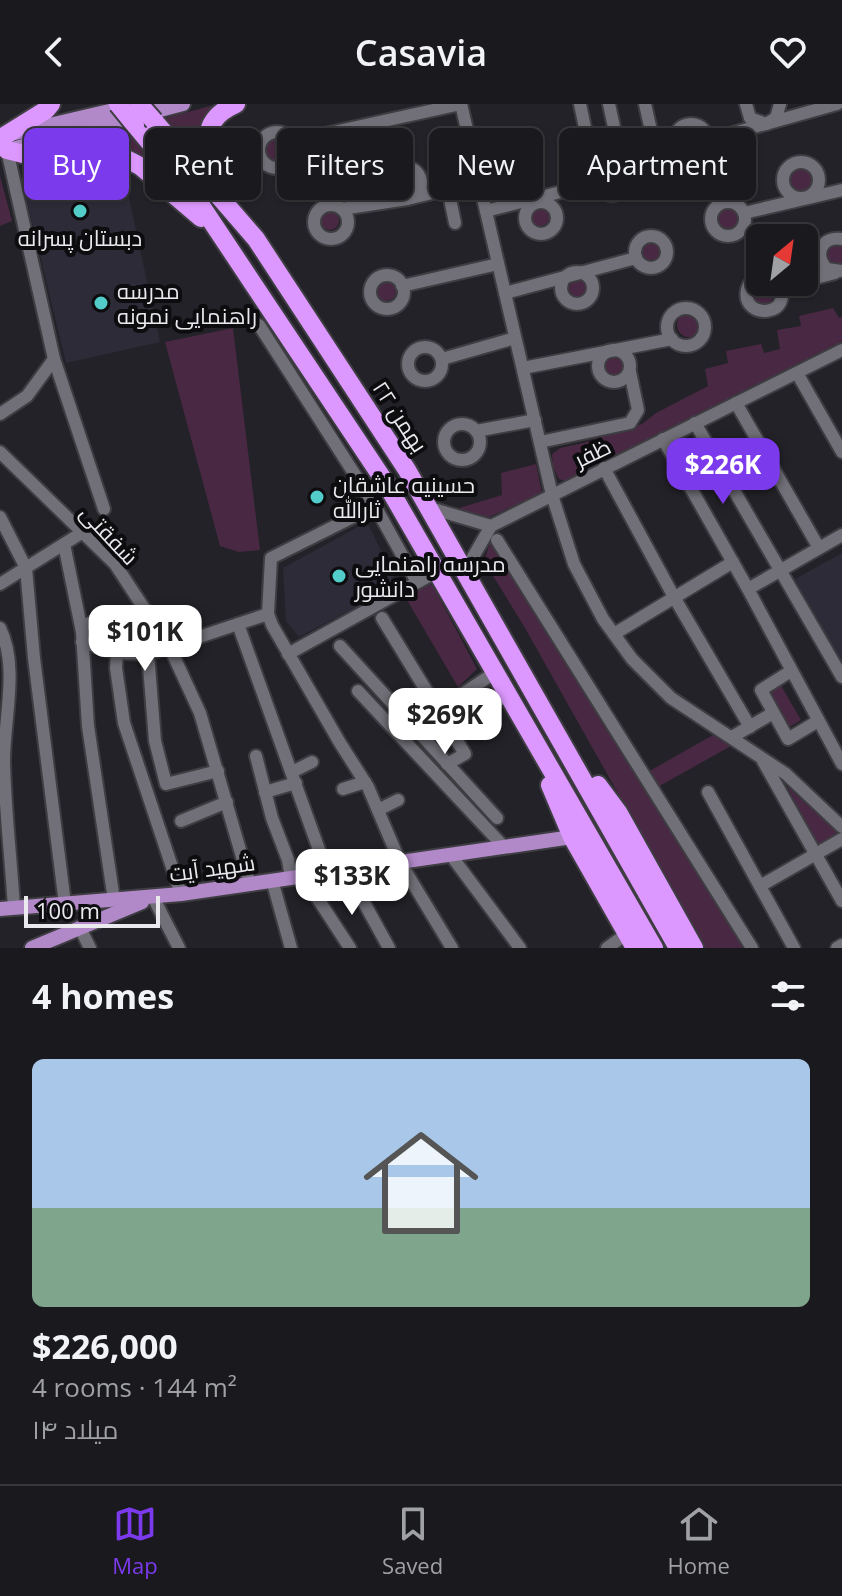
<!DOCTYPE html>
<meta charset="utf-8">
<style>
:root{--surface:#1a1a1e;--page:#27272b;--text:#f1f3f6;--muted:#9fa1a4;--line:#38383c;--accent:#7c3aed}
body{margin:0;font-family:"Open Sans",Cairo,sans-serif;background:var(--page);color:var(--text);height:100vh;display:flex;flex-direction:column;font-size:30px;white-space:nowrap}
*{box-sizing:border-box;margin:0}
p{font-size:26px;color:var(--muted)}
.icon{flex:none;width:44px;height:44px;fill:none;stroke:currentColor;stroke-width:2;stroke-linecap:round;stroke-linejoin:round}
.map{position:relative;height:844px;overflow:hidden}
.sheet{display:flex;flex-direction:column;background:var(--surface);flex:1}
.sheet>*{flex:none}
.banner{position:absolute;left:24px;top:24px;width:794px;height:72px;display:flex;gap:16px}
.needle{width:52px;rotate:29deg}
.buttons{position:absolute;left:746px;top:120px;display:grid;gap:16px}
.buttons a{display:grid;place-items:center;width:72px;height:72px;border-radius:12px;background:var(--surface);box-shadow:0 2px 6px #0004,0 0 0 2px var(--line);font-size:40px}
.scale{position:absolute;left:24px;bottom:20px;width:136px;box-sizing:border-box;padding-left:8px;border:4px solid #eaeaee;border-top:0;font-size:22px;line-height:28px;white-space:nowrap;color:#eaeaee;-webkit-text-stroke:6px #0d0c0f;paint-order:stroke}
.price{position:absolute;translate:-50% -68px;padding:0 18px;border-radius:16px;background:#fff;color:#222;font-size:26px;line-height:52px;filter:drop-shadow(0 2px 4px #0008)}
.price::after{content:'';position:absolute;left:50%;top:48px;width:24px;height:18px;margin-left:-12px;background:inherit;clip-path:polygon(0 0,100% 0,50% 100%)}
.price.current{background:var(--accent);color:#fff}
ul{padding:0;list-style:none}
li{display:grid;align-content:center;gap:16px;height:424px;padding:0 32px}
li+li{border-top:2px solid var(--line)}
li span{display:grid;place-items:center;height:248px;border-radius:12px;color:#555}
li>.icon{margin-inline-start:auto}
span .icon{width:144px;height:144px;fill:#fffc;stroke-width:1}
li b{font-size:34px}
h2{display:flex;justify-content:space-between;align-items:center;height:96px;padding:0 32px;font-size:34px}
.tag{padding:0 28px;border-radius:12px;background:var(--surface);box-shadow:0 2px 6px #0004,0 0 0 2px var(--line);font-size:28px;line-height:72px}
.tag.current{background:var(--accent);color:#fff}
header{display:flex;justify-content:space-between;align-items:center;height:104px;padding:0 32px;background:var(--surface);font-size:36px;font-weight:600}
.tab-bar{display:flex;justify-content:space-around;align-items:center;height:112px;border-top:2px solid var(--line);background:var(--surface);font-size:22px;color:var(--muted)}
.tab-bar a{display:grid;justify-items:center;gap:4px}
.tab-bar .current{color:var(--accent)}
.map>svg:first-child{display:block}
</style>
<header><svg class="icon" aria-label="back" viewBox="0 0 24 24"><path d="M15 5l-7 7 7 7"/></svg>Casavia<svg class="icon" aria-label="heart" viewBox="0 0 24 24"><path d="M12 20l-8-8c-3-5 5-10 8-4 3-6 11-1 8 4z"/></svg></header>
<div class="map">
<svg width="842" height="844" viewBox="0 0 842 844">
<rect width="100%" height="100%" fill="#232228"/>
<g fill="#2d2b37">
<polygon points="105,58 123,66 160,238 66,259 22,77"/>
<polygon points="367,418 398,481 299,533 286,517 283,464"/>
<polygon points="842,449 842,559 841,559 795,475"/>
</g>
<g fill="#482842">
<polygon points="218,0 224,0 214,7 211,75 162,17 169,13"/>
<polygon points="125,24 185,92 130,46 104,39 58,40"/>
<circle cx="690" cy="38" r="10"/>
<circle cx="276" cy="46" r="11"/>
<circle cx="802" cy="76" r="14"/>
<circle cx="614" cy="76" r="10"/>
<circle cx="404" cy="80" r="10"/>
<polygon points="0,72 12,117 0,122"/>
<circle cx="540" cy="112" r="10"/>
<circle cx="728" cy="116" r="11"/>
<circle cx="330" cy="117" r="9"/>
<circle cx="653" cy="148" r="11"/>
<path d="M842 139V162L830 160C826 153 824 148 829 142Z"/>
<circle cx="578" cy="184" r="9"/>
<circle cx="386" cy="187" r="10"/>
<circle cx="764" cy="190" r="10"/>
<polygon points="833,204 839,214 842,213 842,237 565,377 559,375 553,363 552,350 560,344 583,339 642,320 656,309 708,282 705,265 728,259 726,247 761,240 764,249 780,245 777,226 801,222 799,212"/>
<circle cx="689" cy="221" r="12"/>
<polygon points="233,224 260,446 239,448 220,442 165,238"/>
<circle cx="614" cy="261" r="10"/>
<polygon points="536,360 542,389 489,413 468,409 459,404 502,391 501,369"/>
<polygon points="490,439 745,844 705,844 525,524 484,457"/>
<polygon points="427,478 433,482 477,565 458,583 404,491"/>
<polygon points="779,578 801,616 786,625 764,587"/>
<polygon points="713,631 731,642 656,684 646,669"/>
<polygon points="787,682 839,730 818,742"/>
</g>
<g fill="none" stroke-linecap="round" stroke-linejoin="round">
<defs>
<g id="minor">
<polyline points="461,0 552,391 574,460 603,515 632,555 671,594 786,670 842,723"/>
<polyline points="580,0 595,71"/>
<polyline points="609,0 622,60"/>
<polyline points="746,0 750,14 766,20 776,14 780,0"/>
<circle cx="691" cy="37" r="17"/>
<circle cx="277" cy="46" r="18"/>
<polyline points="708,36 837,0"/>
<polyline points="293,37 461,0"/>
<polyline points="617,39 652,31 645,0"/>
<circle cx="612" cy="74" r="17"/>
<circle cx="801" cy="76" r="18"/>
<circle cx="405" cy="79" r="16"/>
<polyline points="448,85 455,119"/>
<circle cx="728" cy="115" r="17"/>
<circle cx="541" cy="114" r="16"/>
<circle cx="331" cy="118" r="17"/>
<polyline points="342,105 407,95 479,78"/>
<polyline points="486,107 596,79"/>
<polyline points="744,109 842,86"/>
<circle cx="651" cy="148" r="16"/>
<path d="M842 135C822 132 813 150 827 165L842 167"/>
<circle cx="577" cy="184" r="16"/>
<circle cx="387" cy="188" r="17"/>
<path d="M760 172C754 175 749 178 747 186 741 217 797 213 778 178"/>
<polyline points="804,177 835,169"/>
<polyline points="402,182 498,160"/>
<polyline points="505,189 636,154"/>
<circle cx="686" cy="223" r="19"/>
<polyline points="259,221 375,402 417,478"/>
<circle cx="425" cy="260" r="17"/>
<circle cx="614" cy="262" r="16"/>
<polyline points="54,255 104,405"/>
<polyline points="442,255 515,234"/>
<polyline points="523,264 672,235"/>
<polyline points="797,269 842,348"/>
<polyline points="736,299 819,444"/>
<polyline points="0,310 27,292 54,255 7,46"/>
<polyline points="695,319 842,573"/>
<circle cx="462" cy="338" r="18"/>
<polyline points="476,327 535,316"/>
<polyline points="663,335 748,485 842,660"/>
<polyline points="540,338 630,319 638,306 630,268"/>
<polyline points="0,348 115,460 170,544 200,609 250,780"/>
<polyline points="604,364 674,493 750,623"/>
<polyline points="430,404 491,422"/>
<polyline points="0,413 26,464 34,554 65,800"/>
<polyline points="497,436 752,844"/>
<polyline points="64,440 82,528 88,622 114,796"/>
<polyline points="466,465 491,422 842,246"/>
<polyline points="0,480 83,428"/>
<polyline points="748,485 842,431"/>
<polyline points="268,510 271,454 375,402"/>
<polyline points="382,514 465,650 447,660"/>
<polyline points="238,520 327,768"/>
<polyline points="81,522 111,512"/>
<path d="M0 524C19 563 4 614 4 657 5 706 11 755 14 804"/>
<polyline points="614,530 733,458"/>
<polyline points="82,538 117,549 148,550 268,510 272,521 340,639 368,683 400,758 452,844"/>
<polyline points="340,542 497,714"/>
<polyline points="117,549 116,564 124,619 181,790"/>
<polyline points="148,550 155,637 166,680 218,667"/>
<polyline points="288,550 436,468"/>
<polyline points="791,567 761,586 788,635 818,617"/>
<polyline points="358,587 504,743"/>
<polyline points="439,606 494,569"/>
<polyline points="450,625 507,591"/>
<polyline points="732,633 773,609"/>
<polyline points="256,652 272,714 288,756 291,774"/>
<polyline points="763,657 842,797"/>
<polyline points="292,668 312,658"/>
<polyline points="343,685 365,678"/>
<polyline points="265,688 296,679"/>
<polyline points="708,688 794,844"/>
<polyline points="378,706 398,696"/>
<polyline points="181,717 227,698"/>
<polyline points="450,750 520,844"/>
<polyline points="346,766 389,844"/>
<polyline points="303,772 350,844"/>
<polyline points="272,776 291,844"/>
<polyline points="760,782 842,735"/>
<polyline points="153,793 179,844"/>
<polyline points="80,824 90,844"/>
<polyline points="607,844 618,836"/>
<polyline points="837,844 842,841"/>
</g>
<g id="major">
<polyline points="11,30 131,2"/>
<polyline points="8,46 183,0"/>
<polyline points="0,805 181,790 572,733"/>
<polyline points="32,844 142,798"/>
</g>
<g id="highway">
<polyline points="154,17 256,135 407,366 678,844"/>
<polyline points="135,21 196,94 387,381 654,844"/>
<polyline points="4,32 46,6 51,0"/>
<polyline points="7,46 31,52 98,46 113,48 140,62 201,114"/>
<path d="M228 90C211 57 190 20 236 0"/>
<polyline points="550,681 572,733 635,844"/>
<polyline points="598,681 618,708 694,844"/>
</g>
</defs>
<use href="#minor" stroke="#3e3d42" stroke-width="16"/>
<use href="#major" stroke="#3e3d42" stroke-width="18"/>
<use href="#highway" stroke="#3e3d42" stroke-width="22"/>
<use href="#minor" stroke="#716f77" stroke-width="12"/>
<use href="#major" stroke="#b188c8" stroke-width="14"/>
<use href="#highway" stroke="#dc98fe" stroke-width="18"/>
<defs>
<g id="highway-bridge">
<polyline points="118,0 135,21"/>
<polyline points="139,0 154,17"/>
</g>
</defs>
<use href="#highway-bridge" stroke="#3e3d42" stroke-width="22" stroke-linecap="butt"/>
<use href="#highway-bridge" stroke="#dc98fe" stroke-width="18"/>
</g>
<g fill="#53cdc9" stroke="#0d0c0f" stroke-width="3">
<circle cx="80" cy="107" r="8"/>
<circle cx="101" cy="199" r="8"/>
<circle cx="317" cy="393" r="8"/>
<circle cx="339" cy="472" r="8"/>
</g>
<g text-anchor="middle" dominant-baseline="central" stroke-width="8" stroke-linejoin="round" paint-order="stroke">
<g font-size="22" fill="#eaeaee" stroke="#0d0c0f" text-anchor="start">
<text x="80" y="133" text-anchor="middle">دبستان پسرانه</text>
<text x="117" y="186">مدرسه<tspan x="117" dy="25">راهنمایی نمونه</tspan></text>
<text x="333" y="380">حسینیه عاشقان<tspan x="333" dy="25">ثارالله</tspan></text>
<text x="355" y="459">مدرسه راهنمایی<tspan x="355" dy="25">دانشور</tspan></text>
</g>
<g font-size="22" fill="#eaeaee" stroke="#0d0c0f">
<text transform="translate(401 312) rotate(57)">۲۲ بهمن</text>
<text transform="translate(592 348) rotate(-26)">ظفر</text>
<text transform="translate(110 430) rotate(47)">شفقتی</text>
<text transform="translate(212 763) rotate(-8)">شهید آیت</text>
</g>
</g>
</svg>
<div class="buttons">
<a><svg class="needle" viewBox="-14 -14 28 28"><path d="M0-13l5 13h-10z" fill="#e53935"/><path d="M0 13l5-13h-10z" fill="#9fa1a4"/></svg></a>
</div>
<div class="scale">100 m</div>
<b class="price current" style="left:723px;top:402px">$226K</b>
<b class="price" style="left:145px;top:569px">$101K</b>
<b class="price" style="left:445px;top:652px">$269K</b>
<b class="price" style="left:352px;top:813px">$133K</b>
<div class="banner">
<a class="tag current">Buy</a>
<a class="tag">Rent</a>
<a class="tag">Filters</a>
<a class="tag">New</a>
<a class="tag">Apartment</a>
</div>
</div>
<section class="sheet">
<h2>4 homes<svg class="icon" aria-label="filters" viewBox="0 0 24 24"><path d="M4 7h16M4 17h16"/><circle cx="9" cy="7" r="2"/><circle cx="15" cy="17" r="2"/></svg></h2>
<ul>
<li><span style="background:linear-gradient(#a9c7e8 60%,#7fa58c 0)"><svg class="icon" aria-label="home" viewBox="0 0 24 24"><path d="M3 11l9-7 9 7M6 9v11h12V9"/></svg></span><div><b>$226,000</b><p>4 rooms · 144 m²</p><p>میلاد ۱۴</p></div></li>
</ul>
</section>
<nav class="tab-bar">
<a class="current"><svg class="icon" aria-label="map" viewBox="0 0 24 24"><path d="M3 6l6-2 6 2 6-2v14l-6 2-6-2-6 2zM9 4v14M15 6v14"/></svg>Map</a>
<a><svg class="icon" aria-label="saved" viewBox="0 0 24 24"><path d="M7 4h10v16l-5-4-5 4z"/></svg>Saved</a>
<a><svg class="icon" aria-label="home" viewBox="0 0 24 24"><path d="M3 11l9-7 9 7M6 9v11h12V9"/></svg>Home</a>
</nav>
